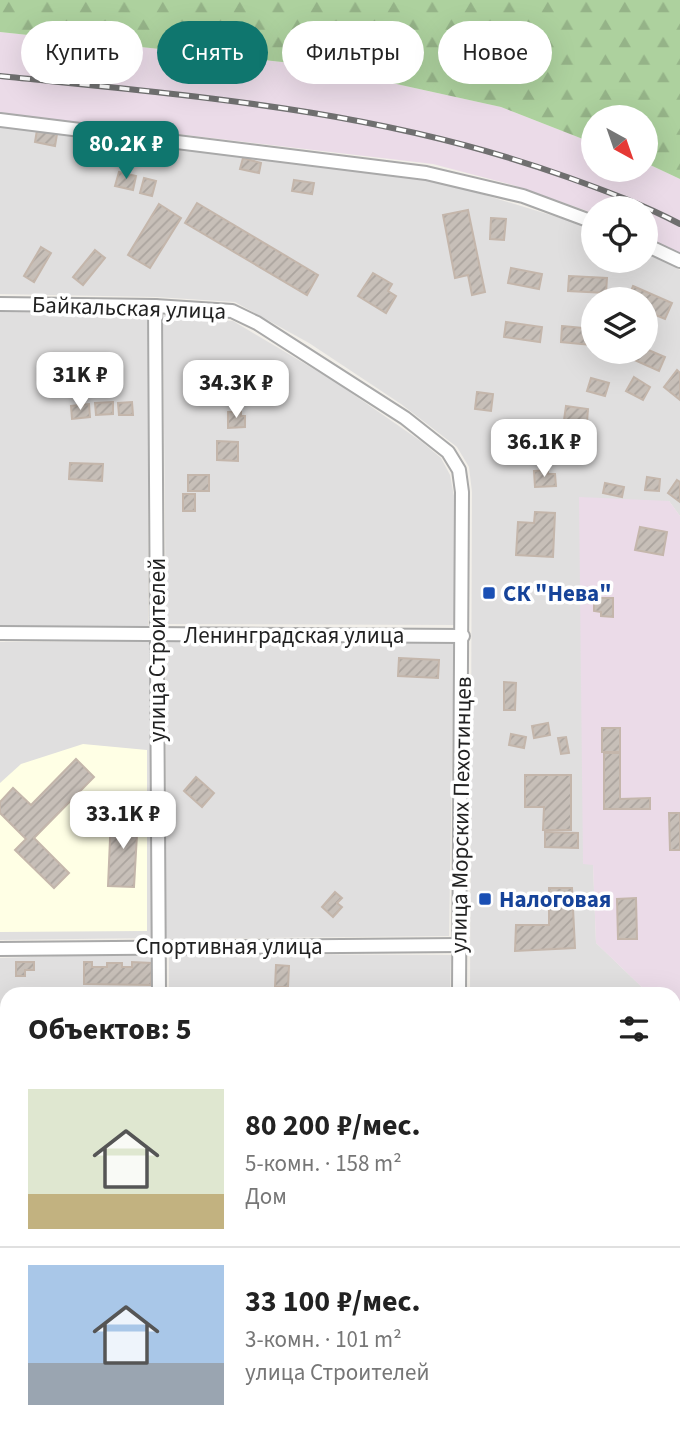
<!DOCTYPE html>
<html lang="ru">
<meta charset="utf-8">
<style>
:root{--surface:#fff;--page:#f2f2f2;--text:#222;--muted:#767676;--line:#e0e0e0;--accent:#0f766e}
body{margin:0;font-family:"Source Sans 3",sans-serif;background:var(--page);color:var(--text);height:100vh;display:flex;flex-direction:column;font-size:26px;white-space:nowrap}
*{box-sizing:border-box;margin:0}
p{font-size:23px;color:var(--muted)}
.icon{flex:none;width:38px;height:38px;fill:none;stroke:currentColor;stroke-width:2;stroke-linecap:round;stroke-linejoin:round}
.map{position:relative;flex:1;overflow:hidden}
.panel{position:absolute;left:0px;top:987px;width:681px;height:448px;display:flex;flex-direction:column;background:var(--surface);border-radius:21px 21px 0 0;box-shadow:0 7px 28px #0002}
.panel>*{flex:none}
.banner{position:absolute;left:21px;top:21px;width:639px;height:63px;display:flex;gap:14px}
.needle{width:46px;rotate:140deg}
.buttons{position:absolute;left:581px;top:105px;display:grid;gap:14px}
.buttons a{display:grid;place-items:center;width:77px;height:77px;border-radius:50%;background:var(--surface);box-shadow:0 7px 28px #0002;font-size:35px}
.price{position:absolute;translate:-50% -60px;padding:0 16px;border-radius:14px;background:#fff;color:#222;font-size:23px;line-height:46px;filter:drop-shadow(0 2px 4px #0008)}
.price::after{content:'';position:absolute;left:50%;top:42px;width:21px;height:16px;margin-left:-10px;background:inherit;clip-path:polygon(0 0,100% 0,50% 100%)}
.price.on{background:var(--accent);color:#fff}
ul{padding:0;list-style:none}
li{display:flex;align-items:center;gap:21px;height:175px;padding:0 28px}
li+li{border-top:2px solid var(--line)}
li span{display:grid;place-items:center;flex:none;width:196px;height:140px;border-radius:0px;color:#555}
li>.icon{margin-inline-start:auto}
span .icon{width:84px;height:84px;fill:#fffc;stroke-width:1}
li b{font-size:30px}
h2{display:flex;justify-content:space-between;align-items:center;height:84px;padding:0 28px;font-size:30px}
.chip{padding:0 24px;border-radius:32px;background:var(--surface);box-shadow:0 7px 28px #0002;font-size:24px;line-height:63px}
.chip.on{background:var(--accent);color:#fff}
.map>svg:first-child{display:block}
</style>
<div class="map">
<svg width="680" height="1435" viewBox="0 0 680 1435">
<defs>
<pattern id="forest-firs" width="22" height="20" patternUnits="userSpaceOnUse" patternTransform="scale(1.75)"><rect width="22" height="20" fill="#add19e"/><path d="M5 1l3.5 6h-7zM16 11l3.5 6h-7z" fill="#95b388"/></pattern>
<pattern id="building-hatch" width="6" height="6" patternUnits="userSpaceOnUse" patternTransform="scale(1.75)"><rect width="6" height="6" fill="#c7bfb8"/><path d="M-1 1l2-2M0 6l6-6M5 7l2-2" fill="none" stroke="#aba49e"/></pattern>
</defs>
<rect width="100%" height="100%" fill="#f2efe9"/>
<g fill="#e0dfdf" fill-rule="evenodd">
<path d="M0 126 425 180 475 192 593 228V261H646V253L680 270V516L669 501 583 864H593L596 943 649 994H470L472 492 469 467 457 447 401 404 309 343 235 302 156 297 0 294ZM593 299H646V352H593Z"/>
<polygon points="0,312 148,313 148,626 0,626"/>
<polygon points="163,315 233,321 334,381 422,442 441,458 450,475 454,496 454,625 166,624"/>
<polygon points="151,641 153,938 0,940 0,642"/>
<polygon points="166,642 454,643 449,936 166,939"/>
<polygon points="152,953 152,994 7,994 7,1269 0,1269 0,958"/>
<polygon points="169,954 451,955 450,994 169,994"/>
<polygon points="674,1018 680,1024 680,1263 674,1263"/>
<polygon points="12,1428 449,1428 449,1435 1,1435"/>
</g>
<g fill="#ebdbe8">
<polygon points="0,32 310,65 501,107 593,143 593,170 646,170 646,163 680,179 680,254 646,237 646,208 593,208 593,213 513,185 433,164 0,113"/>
<polygon points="579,497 669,501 680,516 680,1024 674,1018 674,994 649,994 596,943 593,865 583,864"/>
<polygon points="674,1310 680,1311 680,1435 525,1435 525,1428 674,1428"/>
</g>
<polygon fill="#ffffe5" points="83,744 147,750 147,931 0,932 0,783 21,764"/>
<polygon fill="url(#forest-firs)" points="0,0 680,0 680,179 646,163 646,117 593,117 593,143 501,107 310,65 0,32"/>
<g fill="url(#building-hatch)" stroke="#c4b6ab" stroke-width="2">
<polygon points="37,130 57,134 55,146 35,142"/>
<polygon points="243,158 261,163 259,173 240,169"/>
<polygon points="119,172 136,176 133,190 115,186"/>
<polygon points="144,178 156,181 152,196 140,193"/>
<polygon points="294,180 314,183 312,194 292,191"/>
<polygon points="197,203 318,275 307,295 185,223"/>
<polygon points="159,204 181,218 150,268 128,255"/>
<polygon points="468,210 485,292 472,295 468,275 455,278 443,215"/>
<polygon points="491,218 506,219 504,240 490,239"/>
<polygon points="41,247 51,253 34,282 24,276"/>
<polygon points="95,250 105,258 83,285 73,277"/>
<polygon points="511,268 542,274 539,289 508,283"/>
<polygon points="373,273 392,284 388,291 396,296 386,313 358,296"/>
<polygon points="569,276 607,278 606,293 568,291"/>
<polygon points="633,286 672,303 665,319 646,311 646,299 628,299"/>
<polygon points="506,322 542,327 540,342 504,337"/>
<polygon points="562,326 593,329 591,345 561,342"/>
<polygon points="646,349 665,357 659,371 619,353 646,352"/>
<polygon points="677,370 680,373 680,400 664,387"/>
<polygon points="634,377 650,387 643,400 626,391"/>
<polygon points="591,378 609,383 605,396 587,391"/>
<polygon points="477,392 493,394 491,411 475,409"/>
<polygon points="113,402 113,414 96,415 95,403"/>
<polygon points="132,402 133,415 119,415 118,403"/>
<polygon points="89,404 90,417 72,419 71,406"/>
<polygon points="566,406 588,409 587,422 564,420"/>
<polygon points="228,412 241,412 241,416 245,416 245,427 228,428"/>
<polygon points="217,441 238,442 238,461 217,460"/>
<polygon points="70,463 103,464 102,481 69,479"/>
<polygon points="548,470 548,474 555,474 556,486 535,487 534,471"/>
<rect x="188" y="475" width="21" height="16"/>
<polygon points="647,477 660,479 659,491 645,490"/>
<polygon points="677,480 680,482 680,502 668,493"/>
<polygon points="605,483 624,487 622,497 603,493"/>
<rect x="183" y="494" width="12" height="17"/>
<polygon points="535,512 555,513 553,557 516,555 518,522 534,523"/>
<polygon points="640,527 667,532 663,555 635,550"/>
<polygon points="594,598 613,598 613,617 601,616 601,612 594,611"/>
<polygon points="399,658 439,660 438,678 398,676"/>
<polygon points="504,682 516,683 515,710 504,710"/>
<polygon points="548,723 550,735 534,738 532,726"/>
<rect x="602" y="728" width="18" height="24"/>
<polygon points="511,734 526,737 524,748 509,745"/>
<polygon points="566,737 569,753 561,754 558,738"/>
<polygon points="604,753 620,753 620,799 650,798 650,809 604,809"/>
<polygon points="76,759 94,777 34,838 69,873 54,888 15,850 26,839 0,813 0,802 13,788 31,805"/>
<polygon points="525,775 571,775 571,830 543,830 544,807 525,807"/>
<polygon points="196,777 214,793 202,807 184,791"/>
<polygon points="669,813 680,813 680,850 670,850"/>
<polygon points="111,816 138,817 134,887 108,886"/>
<polygon points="545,832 578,833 578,848 545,847"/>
<polygon points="549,888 572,888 575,948 515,951 516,925 549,925"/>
<polygon points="335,892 342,898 337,903 342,907 333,917 322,907"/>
<polygon points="636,898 637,939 618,939 617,899"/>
<polygon points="16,962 34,962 34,970 25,970 25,976 16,976"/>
<polygon points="84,962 92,962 92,967 107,967 107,963 122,963 122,967 132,967 132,962 152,963 151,985 84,984"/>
<polygon points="276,965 289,966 288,987 275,987"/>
<rect x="674" y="1195" width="6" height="23"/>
<rect x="0" y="1204" width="7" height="34"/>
<polygon points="0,1400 7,1401 7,1425 0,1425"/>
<polygon points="27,1428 42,1428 48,1435 27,1435 24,1431"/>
<rect x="575" y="1428" width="20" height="7"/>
<rect x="629" y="1428" width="22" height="7"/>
</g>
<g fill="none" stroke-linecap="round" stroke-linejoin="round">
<defs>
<g id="minor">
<polyline points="0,120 426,173 523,196 593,222"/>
<polyline points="646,245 680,261"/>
<polyline points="0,304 155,306 232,311 257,323 405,418 448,452 459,470 462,492 459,994"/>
<polyline points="155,306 159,994"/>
<polyline points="0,633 463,636"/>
<polyline points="0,949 459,945"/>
<polyline points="674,1269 680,1269"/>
<polyline points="0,1276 7,1276"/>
<polyline points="159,1428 159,1435"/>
<polyline points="458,1428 458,1435"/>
</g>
</defs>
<use href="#minor" stroke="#a9a9a9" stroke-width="16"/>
<use href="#minor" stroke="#fff" stroke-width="12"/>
<defs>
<path id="rail" d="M0 76C195 96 381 110 567 177 606 191 644 205 680 224"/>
</defs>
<use href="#rail" stroke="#707070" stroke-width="6"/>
<use href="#rail" stroke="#fff" stroke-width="3.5" stroke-dasharray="10" stroke-linecap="butt"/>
</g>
<g fill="#1a4fb4" stroke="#fff" stroke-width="2.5">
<rect x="482" y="586" width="14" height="14" rx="3.5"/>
<rect x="478" y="892" width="14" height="14" rx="3.5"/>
</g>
<g text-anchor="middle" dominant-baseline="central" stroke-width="7" stroke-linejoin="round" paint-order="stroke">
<g font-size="23" fill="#222" stroke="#fff">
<text transform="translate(129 308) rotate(2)">Байкальская улица</text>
<text x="294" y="635">Ленинградская улица</text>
<text transform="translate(157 650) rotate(-90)">улица Строителей</text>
<text transform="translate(461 815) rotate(-89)">улица Морских Пехотинцев</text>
<text x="229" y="946">Спортивная улица</text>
</g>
<g font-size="23" font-weight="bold" fill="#164399" stroke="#fff" text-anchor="start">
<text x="503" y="593">СК "Нева"</text>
<text x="499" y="899">Налоговая</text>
</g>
</g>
</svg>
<div class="buttons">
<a><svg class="needle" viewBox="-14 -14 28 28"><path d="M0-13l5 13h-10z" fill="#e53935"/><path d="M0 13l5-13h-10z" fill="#767676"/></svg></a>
<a><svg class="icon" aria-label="locate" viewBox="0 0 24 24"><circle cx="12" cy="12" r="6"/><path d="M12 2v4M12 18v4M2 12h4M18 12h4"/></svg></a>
<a><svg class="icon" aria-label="layers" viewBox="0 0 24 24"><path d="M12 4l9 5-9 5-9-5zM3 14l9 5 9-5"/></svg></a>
</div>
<b class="price on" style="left:126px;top:181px">80.2K ₽</b>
<b class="price" style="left:80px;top:412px">31K ₽</b>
<b class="price" style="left:236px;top:420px">34.3K ₽</b>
<b class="price" style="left:544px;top:479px">36.1K ₽</b>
<b class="price" style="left:123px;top:851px">33.1K ₽</b>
<div class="banner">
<a class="chip">Купить</a>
<a class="chip on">Снять</a>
<a class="chip">Фильтры</a>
<a class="chip">Новое</a>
</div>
<section class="panel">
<h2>Объектов: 5<svg class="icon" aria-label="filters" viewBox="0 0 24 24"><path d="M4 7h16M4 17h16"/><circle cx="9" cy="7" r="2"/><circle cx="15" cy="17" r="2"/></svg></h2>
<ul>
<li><span style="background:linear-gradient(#dfe7d0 75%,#c2b280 0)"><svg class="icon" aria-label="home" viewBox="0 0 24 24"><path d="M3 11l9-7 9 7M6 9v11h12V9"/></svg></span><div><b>80 200 ₽/мес.</b><p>5-комн. · 158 m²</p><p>Дом</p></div></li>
<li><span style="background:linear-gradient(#a9c7e8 70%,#9aa5b1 0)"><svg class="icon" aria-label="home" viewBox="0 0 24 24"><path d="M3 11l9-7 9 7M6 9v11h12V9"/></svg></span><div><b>33 100 ₽/мес.</b><p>3-комн. · 101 m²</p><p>улица Строителей</p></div></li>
</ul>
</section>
</div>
